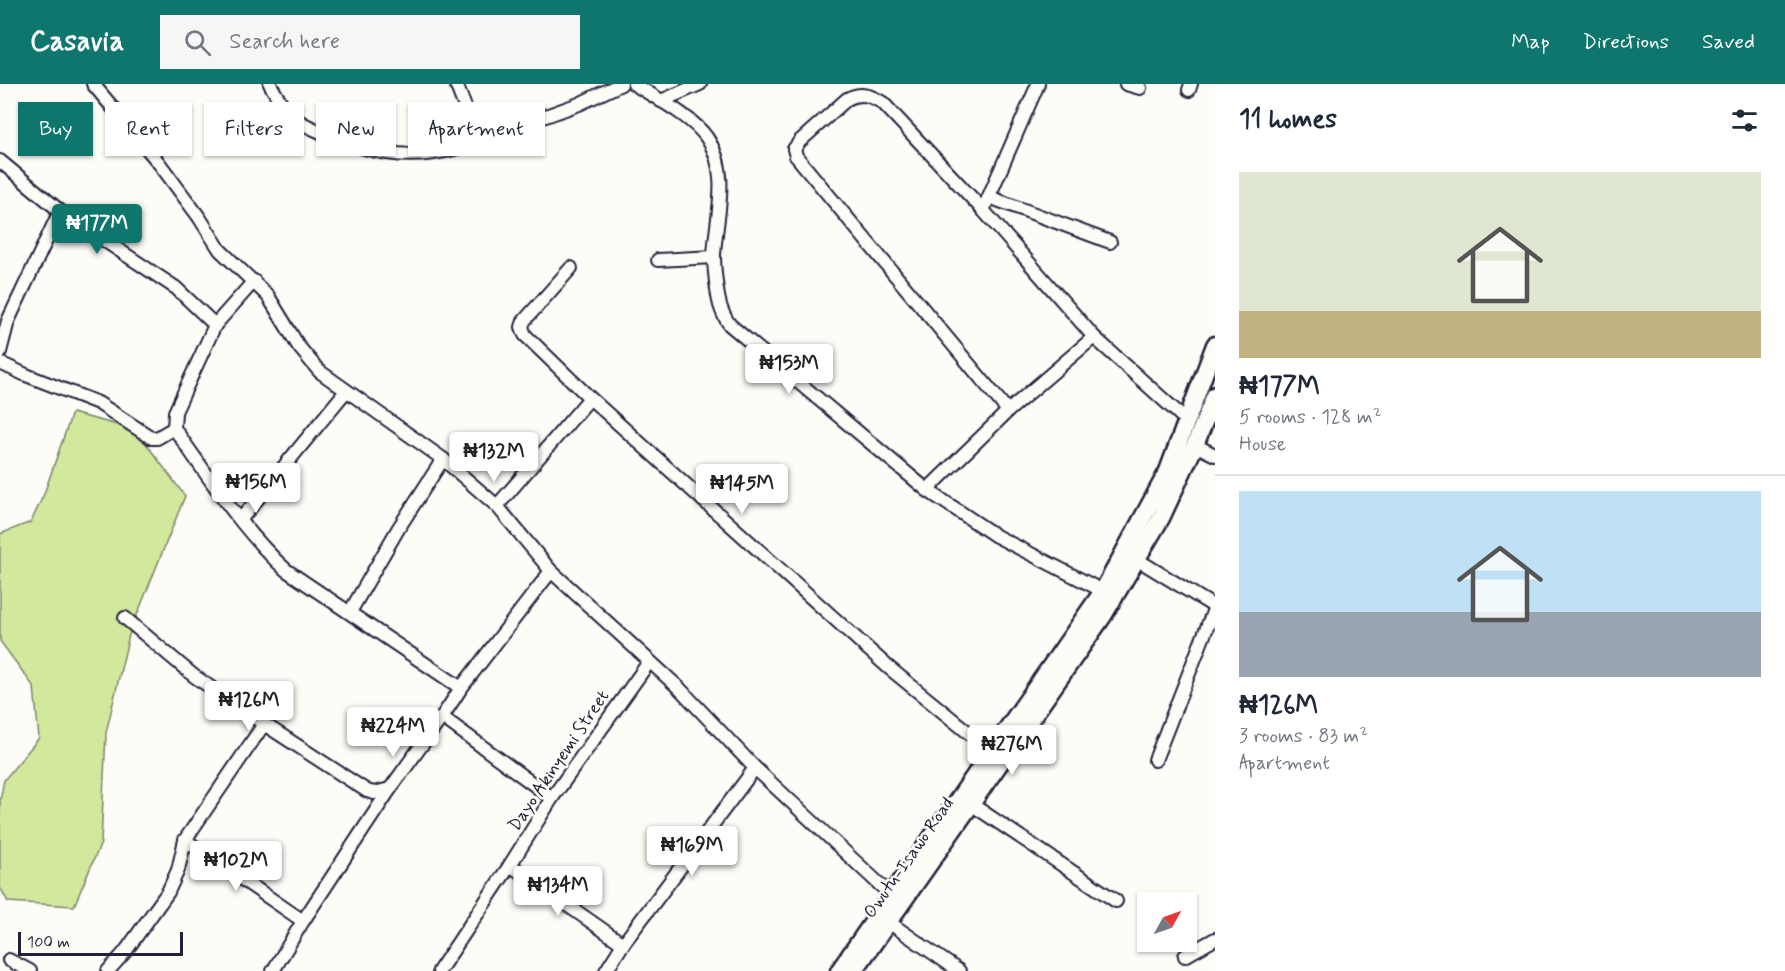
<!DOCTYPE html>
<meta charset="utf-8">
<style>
:root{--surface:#fff;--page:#f6f6f7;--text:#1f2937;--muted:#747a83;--line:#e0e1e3;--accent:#0f766e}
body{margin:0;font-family:Mynerve,sans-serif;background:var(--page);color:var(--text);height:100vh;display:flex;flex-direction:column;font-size:22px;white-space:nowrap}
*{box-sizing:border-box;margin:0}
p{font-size:20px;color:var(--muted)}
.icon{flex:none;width:33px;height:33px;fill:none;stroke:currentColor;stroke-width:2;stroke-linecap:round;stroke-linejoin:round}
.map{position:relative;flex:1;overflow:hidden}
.drawer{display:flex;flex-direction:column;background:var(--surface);width:570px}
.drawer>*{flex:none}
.top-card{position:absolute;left:18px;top:18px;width:570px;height:54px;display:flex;gap:12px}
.needle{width:39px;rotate:50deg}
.tools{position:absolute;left:1137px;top:808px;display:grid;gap:12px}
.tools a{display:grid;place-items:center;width:60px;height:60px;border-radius:0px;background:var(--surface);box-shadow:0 2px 4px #0004;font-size:30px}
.scale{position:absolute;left:18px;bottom:15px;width:165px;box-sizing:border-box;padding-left:6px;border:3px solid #22223b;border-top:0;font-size:16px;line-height:21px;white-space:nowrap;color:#22223b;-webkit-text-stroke:4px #fdfcf7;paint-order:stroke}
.price{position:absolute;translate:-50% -51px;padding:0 14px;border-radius:6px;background:#fff;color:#222;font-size:20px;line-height:39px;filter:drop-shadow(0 2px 3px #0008)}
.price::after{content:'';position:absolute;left:50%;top:36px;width:18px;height:14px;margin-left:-9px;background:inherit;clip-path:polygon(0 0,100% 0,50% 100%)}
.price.current{background:var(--accent);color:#fff}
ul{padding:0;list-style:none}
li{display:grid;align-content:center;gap:12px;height:318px;padding:0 24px}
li+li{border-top:2px solid var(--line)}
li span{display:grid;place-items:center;height:186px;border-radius:0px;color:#555}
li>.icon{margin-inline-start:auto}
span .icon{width:108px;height:108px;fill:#fffc;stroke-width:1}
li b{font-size:26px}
h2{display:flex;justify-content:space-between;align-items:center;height:72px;padding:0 24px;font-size:26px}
.tag{padding:0 21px;border-radius:0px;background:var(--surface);box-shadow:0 2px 4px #0004;font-size:21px;line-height:54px}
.tag.current{background:var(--accent);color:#fff}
header{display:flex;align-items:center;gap:36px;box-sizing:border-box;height:84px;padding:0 30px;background:var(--accent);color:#fff}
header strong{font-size:28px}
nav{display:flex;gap:33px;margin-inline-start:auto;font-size:21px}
.search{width:420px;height:54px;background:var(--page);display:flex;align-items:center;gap:15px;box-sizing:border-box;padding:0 21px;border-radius:0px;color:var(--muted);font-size:22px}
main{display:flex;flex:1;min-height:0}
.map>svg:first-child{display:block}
</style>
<header>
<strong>Casavia</strong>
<div class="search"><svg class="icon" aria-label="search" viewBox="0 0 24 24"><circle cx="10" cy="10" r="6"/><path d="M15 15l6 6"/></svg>Search here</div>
<nav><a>Map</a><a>Directions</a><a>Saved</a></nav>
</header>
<main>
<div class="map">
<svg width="1215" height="887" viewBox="0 0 1215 887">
<rect width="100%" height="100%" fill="#fdfcf7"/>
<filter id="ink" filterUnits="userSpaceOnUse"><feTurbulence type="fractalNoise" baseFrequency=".0167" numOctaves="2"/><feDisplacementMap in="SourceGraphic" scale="12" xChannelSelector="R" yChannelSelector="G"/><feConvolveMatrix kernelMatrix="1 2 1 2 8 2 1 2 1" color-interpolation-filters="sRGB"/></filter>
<g filter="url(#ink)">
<polygon fill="#d1e89d" stroke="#7a856c" stroke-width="1.5" points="72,329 136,346 185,412 129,551 106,649 101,759 74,822 8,818 0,803 0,716 4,696 39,654 34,603 0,557 0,450 31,438 44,410"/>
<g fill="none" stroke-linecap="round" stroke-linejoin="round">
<defs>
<g id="street">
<polyline points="93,0 159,79 199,133 220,166 268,212 299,263 319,287 443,375 497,422 551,487 679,604 755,684 891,811"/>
<path d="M270 0C276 11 282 22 291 31 300 40 312 44 323 49 367 68 406 78 454 65L579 20 621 0"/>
<polyline points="456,0 478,56"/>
<path d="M634 0C656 14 693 33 707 54 731 89 716 133 714 171 714 180 715 190 716 198 718 215 720 228 730 241L927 406 996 452 1103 507"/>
<polyline points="1126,0 1140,4"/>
<polyline points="1189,6 1191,0"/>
<polyline points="661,17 700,0"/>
<polyline points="0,77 60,127 176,204 215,241"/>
<polyline points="989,113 1110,158"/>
<polyline points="983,126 1038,0"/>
<polyline points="658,176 714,173"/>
<polyline points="571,184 524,237 522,243 525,251 590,314 888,583 991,667"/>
<path d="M254 197 215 241 175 328 174 344C208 392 242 446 286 486L461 604"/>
<polyline points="0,268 8,237 60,127"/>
<polyline points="0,279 26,291 98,319 152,354 157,354 174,344"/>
<path d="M1008 327 796 72 794 65 800 57 847 15C861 8 870 11 883 19L983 126 1094 253 1187 337"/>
<polyline points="1195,361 1215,371"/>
<polyline points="927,406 1008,327 1094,253"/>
<polyline points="497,422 590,314"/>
<polyline points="241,435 346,307"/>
<polyline points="1138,476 1215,523"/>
<polyline points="350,528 398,445 443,375"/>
<polyline points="125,534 194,592 264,640 367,707 374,709 390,705"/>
<polyline points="442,633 552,714"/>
<polyline points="1155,676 1215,523"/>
<polyline points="971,720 1116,817"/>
<polyline points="185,756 303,837"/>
<polyline points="510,781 623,860"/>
<polyline points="887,837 959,887"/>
<polyline points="1185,872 1215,855"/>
<polyline points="9,876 30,887"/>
<polyline points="108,887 125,868 168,808 178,786 185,756 264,640"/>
<polyline points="273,887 303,837 390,705 442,633 461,604 551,487"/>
<polyline points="439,887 510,781 552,714 649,578"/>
<polyline points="606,887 623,860 755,684"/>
</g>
<g id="secondary">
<polyline points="839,887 1103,507 1168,387 1215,261"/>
<polyline points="854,887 1103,532 1161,434 1195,361 1215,311"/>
</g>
</defs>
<use href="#street" stroke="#22223b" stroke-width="16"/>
<use href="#secondary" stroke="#22223b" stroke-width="21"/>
<use href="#street" stroke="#fdfcf7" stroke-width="12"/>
<use href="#secondary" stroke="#fdfcf7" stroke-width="16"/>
</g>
</g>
<g text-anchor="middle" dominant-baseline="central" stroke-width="5" stroke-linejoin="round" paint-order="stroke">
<g font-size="18" fill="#22223b" stroke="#fdfcf7">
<text transform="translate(559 677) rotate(-56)">Dayo Akinyemi Street</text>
<text transform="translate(909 774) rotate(-55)">Owutu-Isawo Road</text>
</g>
</g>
</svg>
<div class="tools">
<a><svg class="needle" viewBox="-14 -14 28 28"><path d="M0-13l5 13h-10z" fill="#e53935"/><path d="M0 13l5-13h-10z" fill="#747a83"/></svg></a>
</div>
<div class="scale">100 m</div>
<b class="price current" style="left:97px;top:171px">₦177M</b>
<b class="price" style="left:789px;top:311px">₦153M</b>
<b class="price" style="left:494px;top:399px">₦132M</b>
<b class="price" style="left:256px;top:430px">₦156M</b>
<b class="price" style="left:742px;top:431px">₦145M</b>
<b class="price" style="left:249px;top:648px">₦126M</b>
<b class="price" style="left:393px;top:674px">₦224M</b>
<b class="price" style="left:1012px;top:692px">₦276M</b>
<b class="price" style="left:692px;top:793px">₦169M</b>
<b class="price" style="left:236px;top:808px">₦102M</b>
<b class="price" style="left:558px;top:833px">₦134M</b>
<div class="top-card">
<a class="tag current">Buy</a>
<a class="tag">Rent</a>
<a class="tag">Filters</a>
<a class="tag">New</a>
<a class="tag">Apartment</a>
</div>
</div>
<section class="drawer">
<h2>11 homes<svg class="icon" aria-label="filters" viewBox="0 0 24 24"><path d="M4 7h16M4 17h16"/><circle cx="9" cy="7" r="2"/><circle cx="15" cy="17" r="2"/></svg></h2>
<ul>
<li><span style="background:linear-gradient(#dfe7d0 75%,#c2b280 0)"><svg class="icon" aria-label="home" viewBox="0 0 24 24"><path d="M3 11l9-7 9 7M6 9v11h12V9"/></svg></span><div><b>₦177M</b><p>5 rooms · 128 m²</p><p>House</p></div></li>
<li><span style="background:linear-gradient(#bfe0f5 65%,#9aa5b1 0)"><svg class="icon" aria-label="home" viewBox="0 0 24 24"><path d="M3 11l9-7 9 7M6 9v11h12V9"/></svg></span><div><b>₦126M</b><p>3 rooms · 83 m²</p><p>Apartment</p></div></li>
</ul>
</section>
</main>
